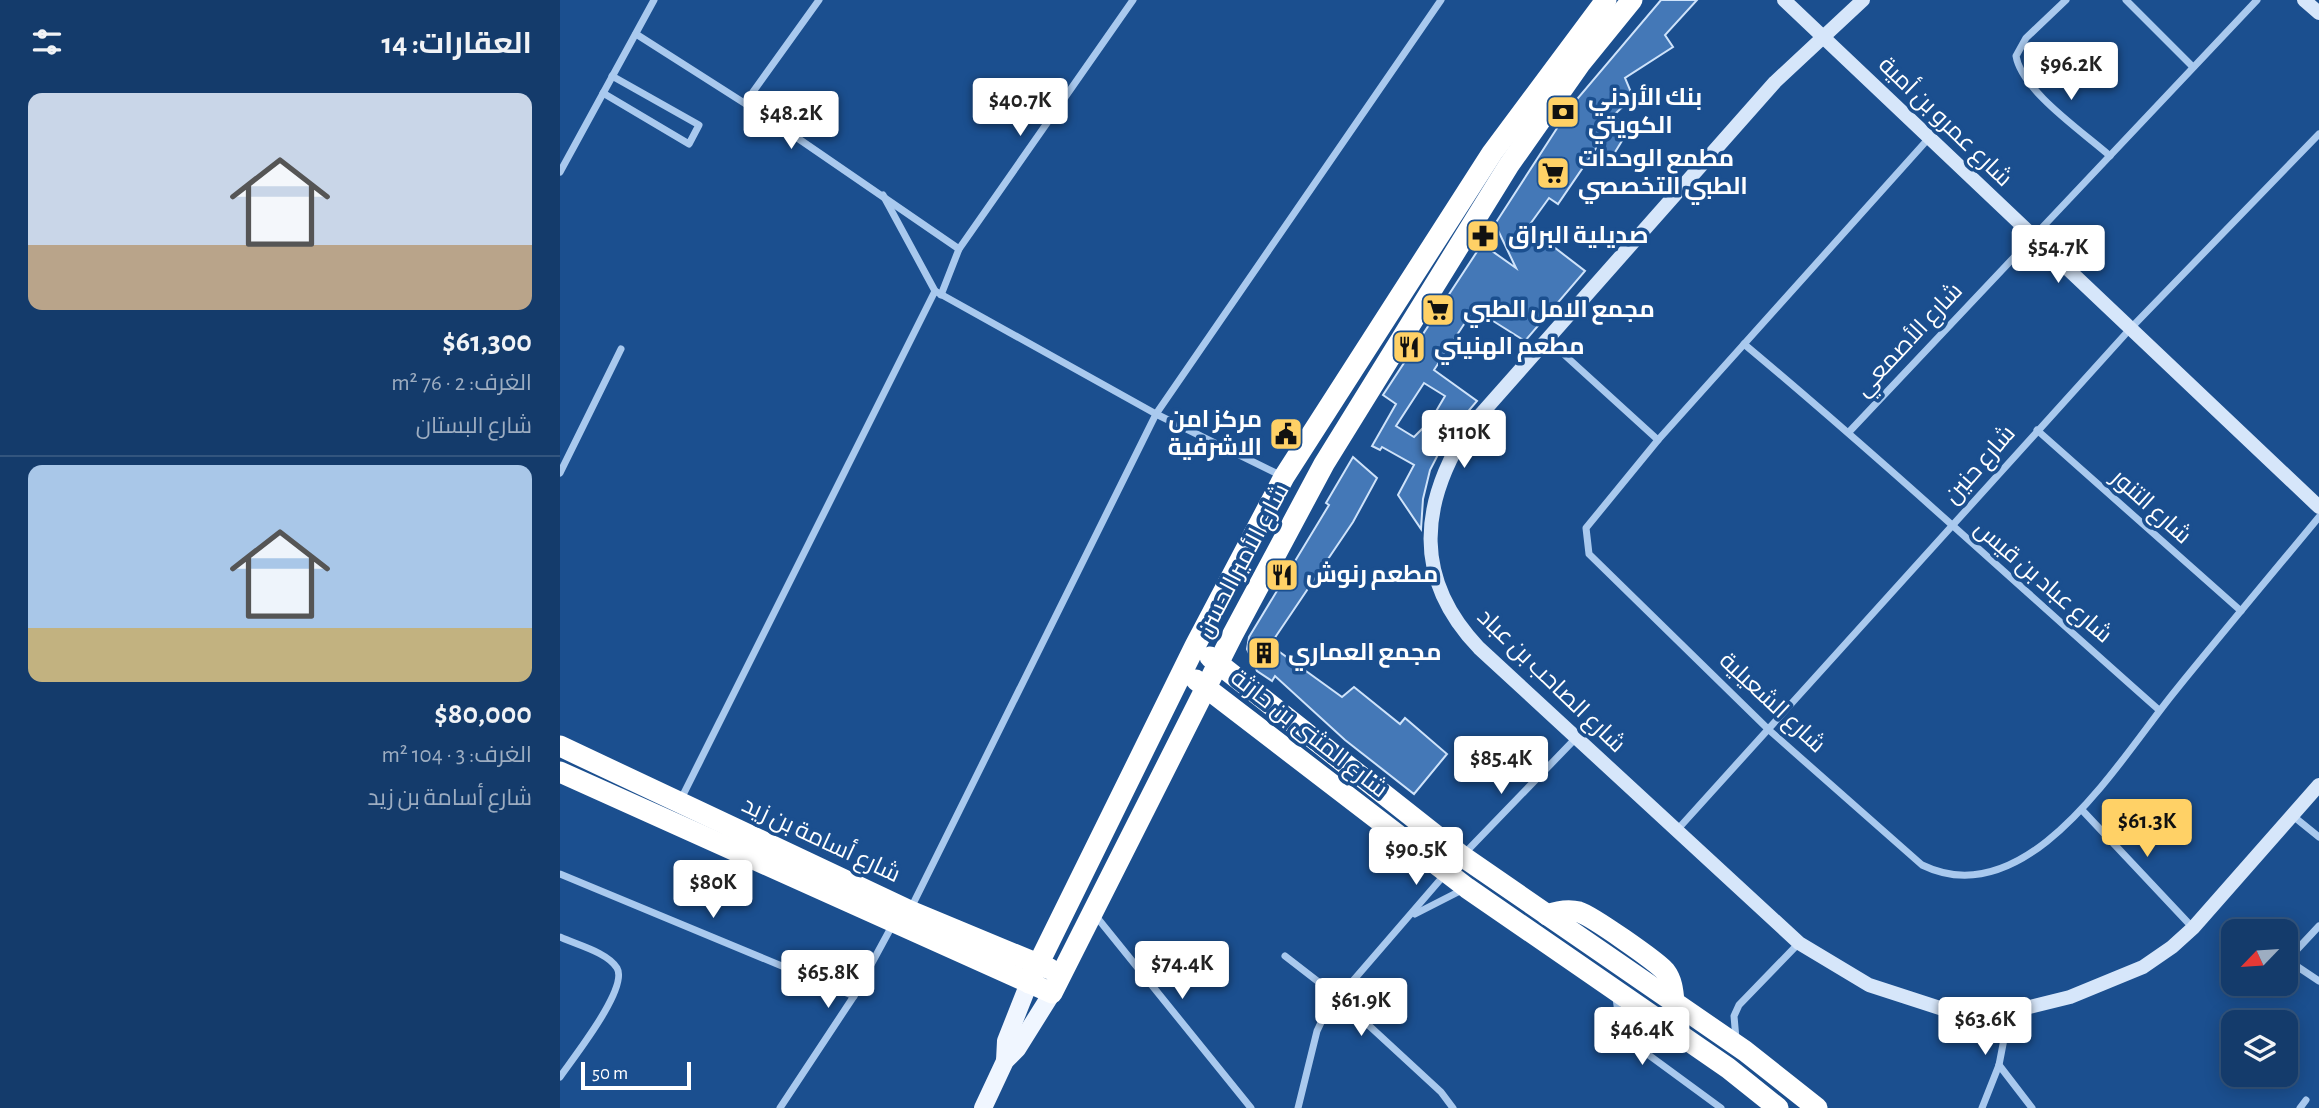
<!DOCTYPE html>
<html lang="ar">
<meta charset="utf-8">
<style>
:root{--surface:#143b6b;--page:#214673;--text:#f1f3f6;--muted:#9dadc1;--line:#33557e;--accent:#ffd166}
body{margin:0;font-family:"Alegreya Sans",Cairo,sans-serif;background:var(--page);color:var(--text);direction:rtl;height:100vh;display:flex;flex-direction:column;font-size:26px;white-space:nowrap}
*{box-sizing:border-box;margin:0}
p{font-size:23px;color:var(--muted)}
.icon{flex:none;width:38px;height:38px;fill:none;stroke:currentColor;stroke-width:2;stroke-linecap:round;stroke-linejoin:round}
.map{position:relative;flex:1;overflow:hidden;direction:ltr}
.side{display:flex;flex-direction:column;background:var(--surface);width:560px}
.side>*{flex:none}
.needle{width:46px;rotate:245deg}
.controls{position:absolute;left:1661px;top:919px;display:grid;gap:14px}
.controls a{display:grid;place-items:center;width:77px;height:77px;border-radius:14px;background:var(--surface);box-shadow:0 4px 18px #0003,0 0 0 2px var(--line);font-size:35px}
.scale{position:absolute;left:21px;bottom:18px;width:110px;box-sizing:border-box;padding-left:7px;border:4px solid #fff;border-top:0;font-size:19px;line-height:24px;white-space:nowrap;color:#fff;-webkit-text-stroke:5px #1b4f8f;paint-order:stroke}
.price{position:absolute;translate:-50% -60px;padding:0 16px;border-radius:7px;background:#fff;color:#222;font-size:23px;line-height:46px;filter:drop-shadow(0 2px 4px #0008)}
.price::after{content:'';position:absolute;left:50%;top:42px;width:21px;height:16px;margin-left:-10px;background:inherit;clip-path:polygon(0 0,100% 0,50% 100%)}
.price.on{background:var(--accent);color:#111}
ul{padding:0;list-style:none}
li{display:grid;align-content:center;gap:14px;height:371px;padding:0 28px}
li+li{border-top:2px solid var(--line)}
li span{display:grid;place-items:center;height:217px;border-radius:14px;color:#555}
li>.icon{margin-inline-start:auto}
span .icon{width:126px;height:126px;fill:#fffc;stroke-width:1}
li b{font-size:30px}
h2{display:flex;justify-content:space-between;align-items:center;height:84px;padding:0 28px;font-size:30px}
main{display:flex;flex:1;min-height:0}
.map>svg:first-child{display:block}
</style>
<main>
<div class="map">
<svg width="1759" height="1108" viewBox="0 0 1759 1108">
<rect width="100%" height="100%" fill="#1b4f8f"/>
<g fill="#4478b7" stroke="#cfe3fa" stroke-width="2" fill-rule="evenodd">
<path d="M1101 0H1137L1105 35 1113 47 1065 78 1073 97 1055 114 1065 136 1052 157 1037 147 998 204 989 198 968 227 1025 271 965 341 914 309 874 370 917 401 888 435 870 470 863 499 861 529 838 495 854 465 822 447 820 450 812 446 836 404 823 395 922 244 956 268 935 224 1012 105ZM864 383 885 396 865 430 863 428 854 437 836 426Z"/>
<polygon points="793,457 817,478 793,522 710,645 782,697 794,687 840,724 845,718 887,754 854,794 785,740 715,676 712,681 697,671 687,649 689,637 769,505 766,503"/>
</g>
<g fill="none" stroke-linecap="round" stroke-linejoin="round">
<g stroke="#a9c9ee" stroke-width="7">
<path d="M1506 0 1466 38 1456 56C1462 91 1523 132 1550 156"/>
<polyline points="1566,0 1633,67"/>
<polyline points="76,34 217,124 399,249"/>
<polyline points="43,93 129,144 139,125 52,76"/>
<polyline points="185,103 259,0"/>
<path d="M1369 138 1098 440 1026 528 1029 554 1209 730 1362 865C1469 917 1560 758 1616 690 1663 632 1711 575 1759 517"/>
<polyline points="0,172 94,0"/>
<polyline points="323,195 375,291 596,414 722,476"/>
<polyline points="381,295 399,249 573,0"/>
<polyline points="987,339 1098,440"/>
<path d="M1184 344C1325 462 1461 588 1599 710"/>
<polyline points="1477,430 1681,611"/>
<polyline points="1289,432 1697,0"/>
<polyline points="0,473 61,349"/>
<polyline points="120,801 375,291"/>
<polyline points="1522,810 1633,928"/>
<polyline points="1733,816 1759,837"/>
<polyline points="1118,829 1570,329 1759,134"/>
<polyline points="904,854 1015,739"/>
<polyline points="0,874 294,996"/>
<polyline points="350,910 596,414 881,0"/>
<polyline points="855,914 904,889"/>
<polyline points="535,915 691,1108"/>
<polyline points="1759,926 1731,956 1735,965 1759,981"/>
<path d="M0 937C17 945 47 952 57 968 69 988 13 1058 0 1077"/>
<polyline points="725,956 778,997 881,1092 893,1108"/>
<polyline points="1056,998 1059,1020 1071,1042 1161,1108"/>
<polyline points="1176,1039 1174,1016 1179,1005 1239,943"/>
<polyline points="1439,1065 1472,1108"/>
<polyline points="220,1108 294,996 333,924"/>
<polyline points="738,1108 757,1031 766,1012 886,873"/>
<polyline points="1422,1108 1439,1065 1449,1013"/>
<polyline points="1740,1108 1746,1100"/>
</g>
<g stroke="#d6e6fa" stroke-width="14">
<polyline points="1224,0 1759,507"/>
<path d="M1303 0 1215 82 907 430C859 506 854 580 919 648L1239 943 1309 985 1392 1012H1449L1510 997 1583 967 1612 947 1633 928 1759 785"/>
<polyline points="1744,0 1759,13"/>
</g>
<g stroke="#f0f6ff" stroke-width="18">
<polyline points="445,1061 446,1041 469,983"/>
<polyline points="423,1108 445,1061 457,1049 492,993"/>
</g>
<g stroke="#fff" stroke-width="21">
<polyline points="650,657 902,856 1185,1051 1257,1108"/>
<polyline points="636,680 907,888 1168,1068 1218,1108"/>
<polyline points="0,746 350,911 490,969"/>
<polyline points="0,772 492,993 673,634 764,464 949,165 1020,64 1072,0"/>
<path d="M987 915C998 911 1008 909 1019 912 1032 916 1096 961 1105 971 1112 980 1113 990 1114 1002"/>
<polyline points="469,983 635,646 724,477 932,153 1046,0"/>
</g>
</g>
<defs>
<symbol id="bank-square" viewBox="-11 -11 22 22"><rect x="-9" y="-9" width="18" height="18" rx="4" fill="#ffd166" stroke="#1b4f8f"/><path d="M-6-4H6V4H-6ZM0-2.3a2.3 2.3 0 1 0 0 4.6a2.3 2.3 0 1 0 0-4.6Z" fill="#111"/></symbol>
<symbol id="supermarket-square" viewBox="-11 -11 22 22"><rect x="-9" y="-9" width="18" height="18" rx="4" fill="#ffd166" stroke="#1b4f8f"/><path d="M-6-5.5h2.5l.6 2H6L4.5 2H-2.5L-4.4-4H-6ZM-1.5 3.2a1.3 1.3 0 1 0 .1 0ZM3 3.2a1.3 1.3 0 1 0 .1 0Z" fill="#111"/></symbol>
<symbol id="pharmacy-square" viewBox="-11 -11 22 22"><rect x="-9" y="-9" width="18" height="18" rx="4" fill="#ffd166" stroke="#1b4f8f"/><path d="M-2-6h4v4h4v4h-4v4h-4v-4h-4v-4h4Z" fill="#111"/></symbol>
<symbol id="restaurant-square" viewBox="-11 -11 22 22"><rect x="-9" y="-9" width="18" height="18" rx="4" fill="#ffd166" stroke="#1b4f8f"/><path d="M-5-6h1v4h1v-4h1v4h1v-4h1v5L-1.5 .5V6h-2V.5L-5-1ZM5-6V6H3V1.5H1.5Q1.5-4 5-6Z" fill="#111"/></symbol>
<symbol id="civic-square" viewBox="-11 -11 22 22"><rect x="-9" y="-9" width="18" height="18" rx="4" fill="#ffd166" stroke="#1b4f8f"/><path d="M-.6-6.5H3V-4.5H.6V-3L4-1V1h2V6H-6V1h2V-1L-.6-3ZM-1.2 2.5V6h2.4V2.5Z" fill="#111"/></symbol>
<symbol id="building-square" viewBox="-11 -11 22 22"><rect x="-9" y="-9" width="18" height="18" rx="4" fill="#ffd166" stroke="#1b4f8f"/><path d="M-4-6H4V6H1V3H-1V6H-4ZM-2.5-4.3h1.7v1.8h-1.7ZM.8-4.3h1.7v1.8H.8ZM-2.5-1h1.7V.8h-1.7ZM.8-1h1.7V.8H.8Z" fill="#111"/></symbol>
</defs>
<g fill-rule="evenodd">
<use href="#bank-square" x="984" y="93" width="38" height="38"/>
<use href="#supermarket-square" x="974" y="154" width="38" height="38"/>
<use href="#pharmacy-square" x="904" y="217" width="38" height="38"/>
<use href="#supermarket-square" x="859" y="291" width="38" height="38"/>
<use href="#restaurant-square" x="830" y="328" width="38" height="38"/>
<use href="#civic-square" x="707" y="415" width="38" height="38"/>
<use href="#restaurant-square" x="703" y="556" width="38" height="38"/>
<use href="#building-square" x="685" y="634" width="38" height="38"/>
</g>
<g text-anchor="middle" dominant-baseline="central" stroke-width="7" stroke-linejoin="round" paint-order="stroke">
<g font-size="24" font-weight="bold" fill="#fff" stroke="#1b4f8f" text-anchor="start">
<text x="1028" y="98">بنك الأردني<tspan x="1028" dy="28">الكويتي</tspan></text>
<text x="1018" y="159">مطمع الوحدات<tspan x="1018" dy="28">الطبي التخصصي</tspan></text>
<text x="948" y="236">صديلية البراق</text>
<text x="903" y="310">مجمع الامل الطبي</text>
<text x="874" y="347">مطعم الهنيني</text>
<text x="702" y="420" text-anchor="end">مركز امن<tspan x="702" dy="28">الاشرفية</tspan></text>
<text x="746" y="575">مطعم رنوش</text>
<text x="728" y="653">مجمع العماري</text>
</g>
<g font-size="24" fill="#fff" stroke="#1b4f8f">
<text transform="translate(1385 122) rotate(44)">شارع عمرو بن أمية</text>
<text transform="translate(1349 340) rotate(-47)">شارع الأصمعي</text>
<text transform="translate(1420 465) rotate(-49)">شارع حنين</text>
<text transform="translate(1591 507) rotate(42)">شارع التنور</text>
<text transform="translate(683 561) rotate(-62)">شارع الأمير الحسن</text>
<text transform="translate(1483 582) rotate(41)">شارع عباد بن قيس</text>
<text transform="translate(991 681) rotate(44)">شارع الصاحب بن عباد</text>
<text transform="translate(1212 703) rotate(43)">شارع الشعيلية</text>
<text transform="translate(749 734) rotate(38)">شارع المثنى بن حارثة</text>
<text transform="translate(261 840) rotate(25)">شارع أسامة بن زيد</text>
</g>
</g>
</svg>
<div class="controls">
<a><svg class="needle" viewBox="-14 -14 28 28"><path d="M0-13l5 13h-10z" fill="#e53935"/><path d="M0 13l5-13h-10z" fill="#9dadc1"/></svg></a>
<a><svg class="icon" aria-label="layers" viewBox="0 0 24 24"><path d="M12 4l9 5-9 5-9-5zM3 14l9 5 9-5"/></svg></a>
</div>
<div class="scale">50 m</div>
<b class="price" style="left:1511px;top:102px">$96.2K</b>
<b class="price" style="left:460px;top:138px">$40.7K</b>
<b class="price" style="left:231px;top:151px">$48.2K</b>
<b class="price" style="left:1498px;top:285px">$54.7K</b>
<b class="price" style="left:904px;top:470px">$110K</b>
<b class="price" style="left:941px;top:796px">$85.4K</b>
<b class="price on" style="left:1587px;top:859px">$61.3K</b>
<b class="price" style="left:856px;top:887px">$90.5K</b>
<b class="price" style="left:153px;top:920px">$80K</b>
<b class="price" style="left:622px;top:1001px">$74.4K</b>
<b class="price" style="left:268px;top:1010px">$65.8K</b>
<b class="price" style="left:801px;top:1038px">$61.9K</b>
<b class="price" style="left:1425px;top:1057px">$63.6K</b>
<b class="price" style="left:1082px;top:1067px">$46.4K</b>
</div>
<section class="side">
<h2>العقارات: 14<svg class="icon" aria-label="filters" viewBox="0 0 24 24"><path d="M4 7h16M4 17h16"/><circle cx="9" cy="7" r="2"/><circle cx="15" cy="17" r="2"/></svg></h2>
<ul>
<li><span style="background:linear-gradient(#c9d6e8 70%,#b9a48a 0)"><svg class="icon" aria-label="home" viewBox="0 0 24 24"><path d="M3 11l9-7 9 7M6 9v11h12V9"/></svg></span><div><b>$61,300</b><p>الغرف: 2 · 76 m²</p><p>شارع البستان</p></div></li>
<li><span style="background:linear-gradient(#a9c7e8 75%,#c2b280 0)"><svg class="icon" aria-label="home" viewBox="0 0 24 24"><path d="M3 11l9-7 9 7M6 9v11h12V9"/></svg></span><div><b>$80,000</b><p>الغرف: 3 · 104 m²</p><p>شارع أسامة بن زيد</p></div></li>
</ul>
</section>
</main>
